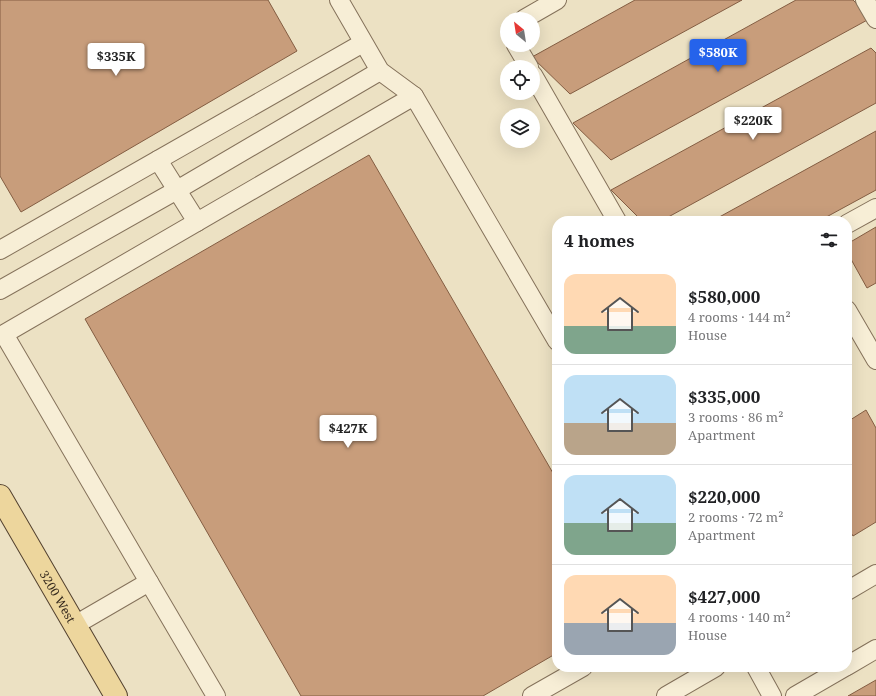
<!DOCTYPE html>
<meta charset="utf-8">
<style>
:root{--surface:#fff;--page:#f6f6f6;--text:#202124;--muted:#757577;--line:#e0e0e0;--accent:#2563eb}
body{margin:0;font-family:"Noto Serif",serif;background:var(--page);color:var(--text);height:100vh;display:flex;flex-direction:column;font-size:15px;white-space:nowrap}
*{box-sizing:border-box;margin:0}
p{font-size:13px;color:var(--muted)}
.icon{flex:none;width:22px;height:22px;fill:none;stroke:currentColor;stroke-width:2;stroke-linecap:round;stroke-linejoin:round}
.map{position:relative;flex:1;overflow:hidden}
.sheet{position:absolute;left:552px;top:216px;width:300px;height:456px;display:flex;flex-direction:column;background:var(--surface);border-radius:16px;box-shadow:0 4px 16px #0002}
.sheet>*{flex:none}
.needle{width:26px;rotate:330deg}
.tools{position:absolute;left:500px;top:12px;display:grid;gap:8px}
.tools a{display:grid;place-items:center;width:40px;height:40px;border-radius:50%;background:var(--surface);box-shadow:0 4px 16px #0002;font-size:20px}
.price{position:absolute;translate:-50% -34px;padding:0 9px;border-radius:4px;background:#fff;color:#222;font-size:13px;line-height:26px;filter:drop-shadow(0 1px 2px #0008)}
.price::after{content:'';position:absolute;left:50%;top:24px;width:12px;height:9px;margin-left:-6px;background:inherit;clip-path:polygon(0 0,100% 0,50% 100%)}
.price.selected{background:var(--accent);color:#fff}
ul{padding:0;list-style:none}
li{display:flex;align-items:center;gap:12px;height:100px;padding:0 12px}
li+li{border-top:1px solid var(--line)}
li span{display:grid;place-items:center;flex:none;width:112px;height:80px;border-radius:12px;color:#555}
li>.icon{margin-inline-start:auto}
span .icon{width:48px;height:48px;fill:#fffc;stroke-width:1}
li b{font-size:17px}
h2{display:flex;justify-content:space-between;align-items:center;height:48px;padding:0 12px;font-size:17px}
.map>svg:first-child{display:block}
</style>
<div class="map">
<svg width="876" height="696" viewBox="0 0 876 696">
<rect width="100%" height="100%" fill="#ece1c3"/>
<g fill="#c89d7b" stroke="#835d42">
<polygon points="0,0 268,0 297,51 21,212 0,176"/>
<polygon points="635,0 742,0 570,94 532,57"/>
<polygon points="796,0 853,0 871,18 611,160 573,123"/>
<polygon points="871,48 876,53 876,103 661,221 642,221 611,190"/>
<polygon points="876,131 876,190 819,221 712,221"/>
<polygon points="369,155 557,480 557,653 483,696 301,696 85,319"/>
<polygon points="876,227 876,283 867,288 847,252 847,244"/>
<polygon points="866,410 876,428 876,522 853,536 847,526 847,422"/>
<polygon points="876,680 876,696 848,696"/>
</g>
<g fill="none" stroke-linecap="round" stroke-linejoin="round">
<defs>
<g id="minor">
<polyline points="339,0 380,71 414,96"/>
<polyline points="865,0 876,19"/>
<polyline points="524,19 557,0"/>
<polyline points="516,45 529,67"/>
<polyline points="533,75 617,221"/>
<polyline points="158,160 197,222"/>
<polyline points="847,224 876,208"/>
<polyline points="0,250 363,43"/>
<polyline points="0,290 177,190 380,71"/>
<polyline points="847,310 876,360"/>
<polyline points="149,582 4,334 414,96 557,341"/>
<polyline points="847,591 876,574"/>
<polyline points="75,625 149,582 216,696"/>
<polyline points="847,666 876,649"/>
<polyline points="756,667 772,696"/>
<polyline points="532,696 583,667"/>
<polyline points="666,696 716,667"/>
<polyline points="795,696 845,667"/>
</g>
<g id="major">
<path id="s1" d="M0 496 116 696"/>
</g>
</defs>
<use href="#minor" stroke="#85725b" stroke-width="20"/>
<use href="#major" stroke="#53412f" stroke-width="24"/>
<use href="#minor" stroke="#f7eed6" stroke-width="18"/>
<use href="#major" stroke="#edd69d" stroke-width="22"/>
</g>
<g text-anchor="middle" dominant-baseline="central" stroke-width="3" stroke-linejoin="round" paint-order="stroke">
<g font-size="12" fill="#362a1e" stroke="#f4ebd3">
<text stroke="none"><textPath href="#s1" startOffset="116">3200 West</textPath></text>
</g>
</g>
</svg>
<div class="tools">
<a><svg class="needle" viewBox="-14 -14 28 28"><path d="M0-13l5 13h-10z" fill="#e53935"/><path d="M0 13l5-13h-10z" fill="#757577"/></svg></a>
<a><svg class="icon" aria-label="locate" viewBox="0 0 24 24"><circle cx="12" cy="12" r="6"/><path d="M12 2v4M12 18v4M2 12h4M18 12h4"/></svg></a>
<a><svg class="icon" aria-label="layers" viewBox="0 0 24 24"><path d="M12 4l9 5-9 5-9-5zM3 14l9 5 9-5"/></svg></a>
</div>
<b class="price selected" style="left:718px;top:73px">$580K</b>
<b class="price" style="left:116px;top:77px">$335K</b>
<b class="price" style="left:753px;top:141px">$220K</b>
<b class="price" style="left:348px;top:449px">$427K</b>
<section class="sheet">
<h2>4 homes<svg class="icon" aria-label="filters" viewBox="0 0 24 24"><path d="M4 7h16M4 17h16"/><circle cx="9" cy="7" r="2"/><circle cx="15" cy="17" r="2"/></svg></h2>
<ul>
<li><span style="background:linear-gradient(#ffd9b3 65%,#7fa58c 0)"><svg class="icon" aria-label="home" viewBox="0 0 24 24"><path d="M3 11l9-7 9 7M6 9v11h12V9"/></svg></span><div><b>$580,000</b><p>4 rooms · 144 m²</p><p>House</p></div></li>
<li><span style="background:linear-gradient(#bfe0f5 60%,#b9a48a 0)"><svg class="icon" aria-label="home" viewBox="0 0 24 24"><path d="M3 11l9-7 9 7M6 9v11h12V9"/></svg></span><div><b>$335,000</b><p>3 rooms · 86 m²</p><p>Apartment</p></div></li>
<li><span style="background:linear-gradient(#bfe0f5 60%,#7fa58c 0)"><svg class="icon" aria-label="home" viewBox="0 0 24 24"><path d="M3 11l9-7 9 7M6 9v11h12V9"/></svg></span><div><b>$220,000</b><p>2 rooms · 72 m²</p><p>Apartment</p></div></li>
<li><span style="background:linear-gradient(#ffd9b3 60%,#9aa5b1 0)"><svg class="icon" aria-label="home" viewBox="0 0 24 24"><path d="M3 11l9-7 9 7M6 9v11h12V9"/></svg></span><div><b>$427,000</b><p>4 rooms · 140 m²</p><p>House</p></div></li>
</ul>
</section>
</div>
